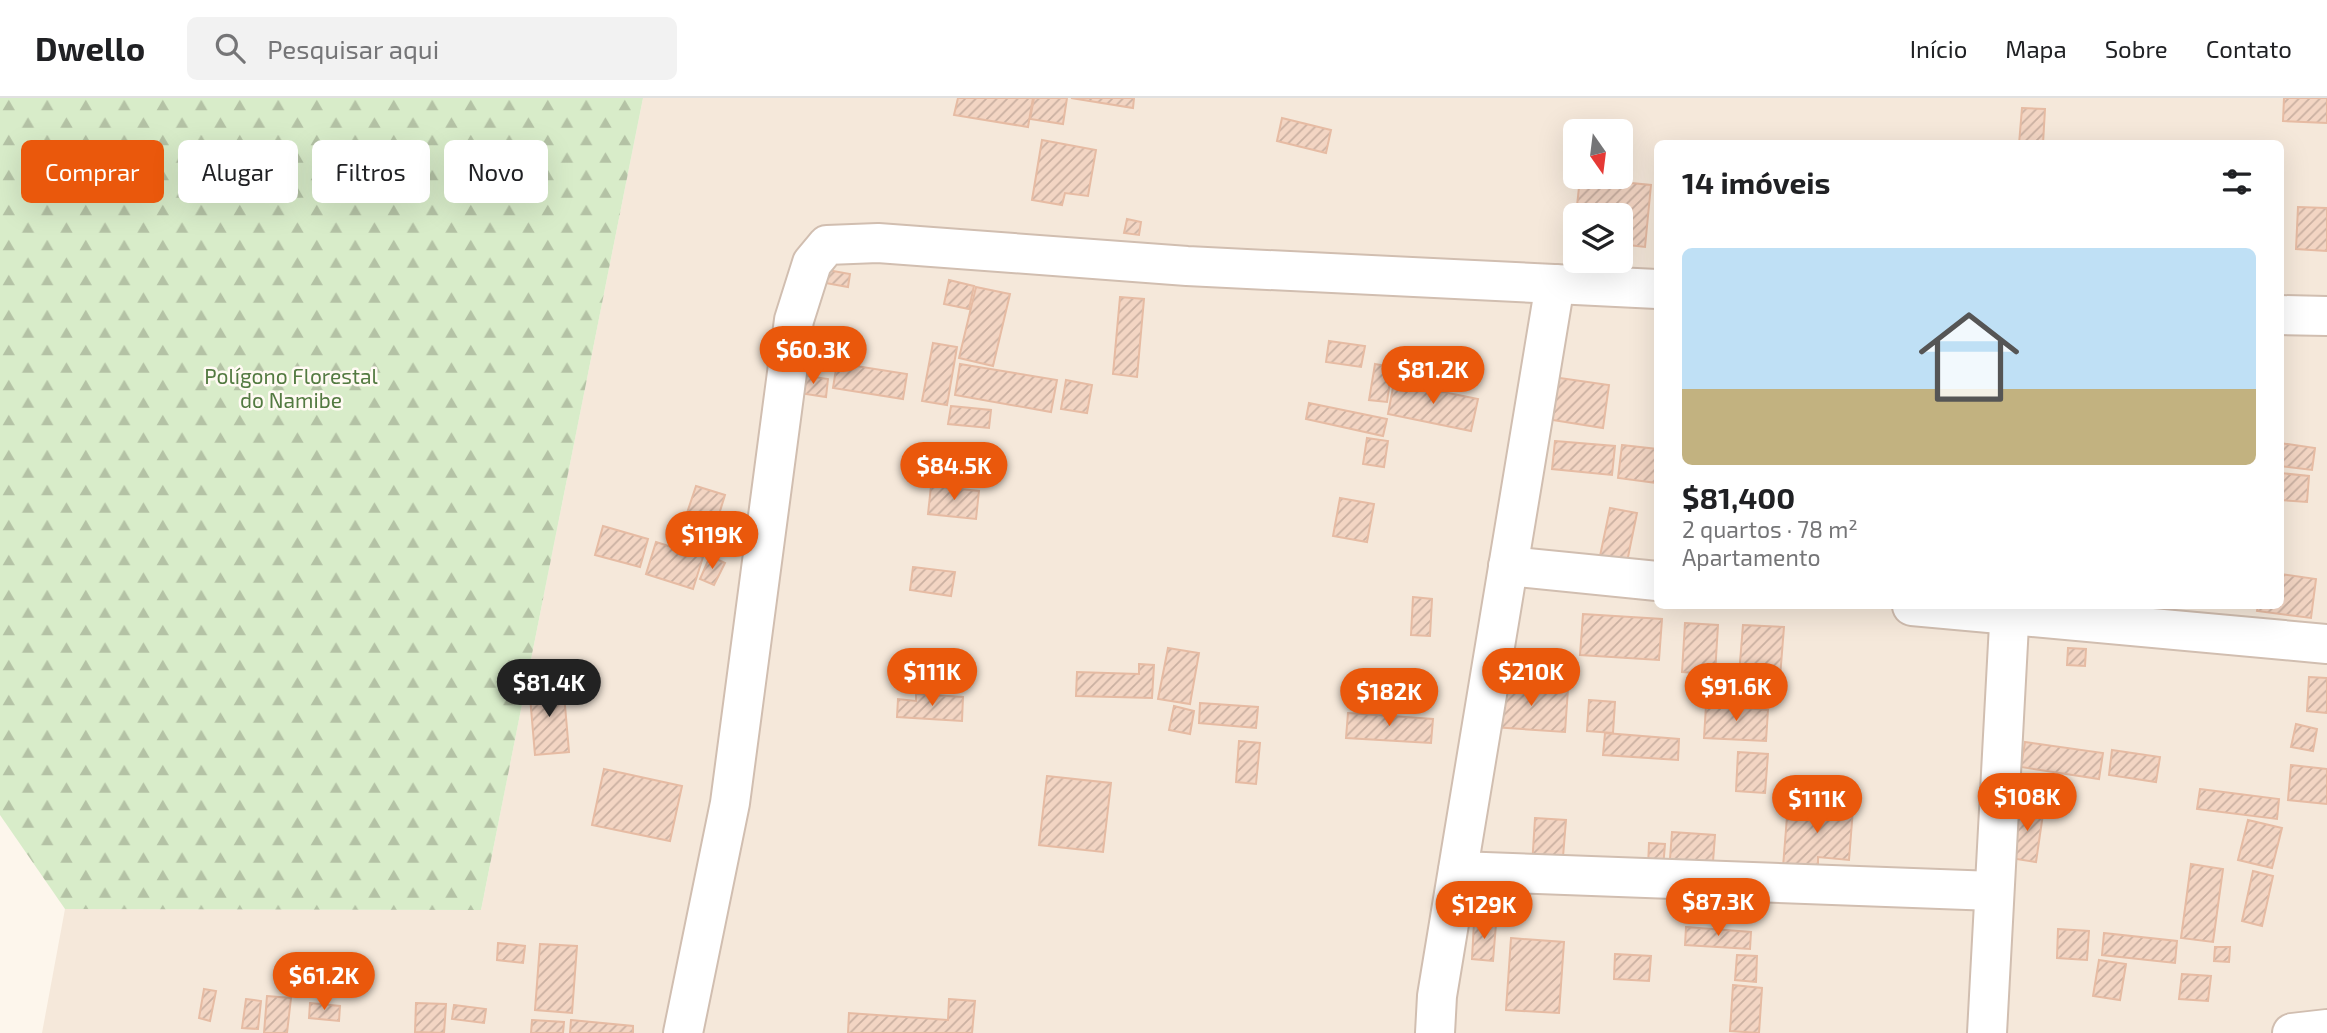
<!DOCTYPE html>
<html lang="pt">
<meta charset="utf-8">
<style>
:root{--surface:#fff;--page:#f2f2f2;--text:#202124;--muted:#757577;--line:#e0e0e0;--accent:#ea580c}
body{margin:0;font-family:"Exo 2",sans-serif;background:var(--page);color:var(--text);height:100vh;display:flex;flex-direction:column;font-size:26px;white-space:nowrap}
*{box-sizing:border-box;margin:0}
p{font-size:23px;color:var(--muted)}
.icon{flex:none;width:38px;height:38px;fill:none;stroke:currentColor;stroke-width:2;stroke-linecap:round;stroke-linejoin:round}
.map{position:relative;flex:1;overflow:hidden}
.panel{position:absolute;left:1654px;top:42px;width:630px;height:469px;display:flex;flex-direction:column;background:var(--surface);border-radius:10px;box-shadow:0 7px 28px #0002}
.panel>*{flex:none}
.guide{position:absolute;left:21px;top:42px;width:665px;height:63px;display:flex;gap:14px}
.needle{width:46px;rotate:166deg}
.buttons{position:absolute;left:1563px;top:21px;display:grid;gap:14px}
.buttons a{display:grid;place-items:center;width:70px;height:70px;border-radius:10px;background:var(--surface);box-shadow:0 7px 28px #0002;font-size:35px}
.price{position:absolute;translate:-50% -60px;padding:0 16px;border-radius:24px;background:var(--accent);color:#fff;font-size:23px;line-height:46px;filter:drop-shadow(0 2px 4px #0008)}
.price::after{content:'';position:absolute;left:50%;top:42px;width:21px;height:16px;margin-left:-10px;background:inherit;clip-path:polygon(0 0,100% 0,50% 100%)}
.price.on{background:#222;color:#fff}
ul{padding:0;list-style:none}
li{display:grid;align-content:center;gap:14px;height:371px;padding:0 28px}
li+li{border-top:2px solid var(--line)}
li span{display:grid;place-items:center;height:217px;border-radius:10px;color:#555}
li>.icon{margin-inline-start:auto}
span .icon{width:126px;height:126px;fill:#fffc;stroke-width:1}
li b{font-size:30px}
h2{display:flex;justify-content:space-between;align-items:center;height:84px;padding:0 28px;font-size:30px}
.tag{padding:0 24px;border-radius:10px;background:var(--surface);box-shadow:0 7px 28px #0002;font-size:24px;line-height:63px}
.tag.on{background:var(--accent);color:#fff}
header{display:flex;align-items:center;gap:42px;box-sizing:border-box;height:98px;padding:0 35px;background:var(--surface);border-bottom:2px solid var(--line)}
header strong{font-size:33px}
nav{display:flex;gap:38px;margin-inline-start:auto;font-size:24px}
.search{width:490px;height:63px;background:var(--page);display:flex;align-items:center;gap:18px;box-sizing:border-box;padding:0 24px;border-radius:10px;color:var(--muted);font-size:26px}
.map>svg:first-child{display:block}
</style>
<header>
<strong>Dwello</strong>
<div class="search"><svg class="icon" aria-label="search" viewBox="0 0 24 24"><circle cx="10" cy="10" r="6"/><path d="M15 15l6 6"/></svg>Pesquisar aqui</div>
<nav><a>Início</a><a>Mapa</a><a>Sobre</a><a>Contato</a></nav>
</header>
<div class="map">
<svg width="2327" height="935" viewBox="0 0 2327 935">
<defs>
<pattern id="forest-firs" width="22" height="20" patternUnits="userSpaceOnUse" patternTransform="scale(1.75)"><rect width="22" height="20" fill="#d8ecc9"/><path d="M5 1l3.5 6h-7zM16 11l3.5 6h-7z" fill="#b4c2a5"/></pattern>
<pattern id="building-hatch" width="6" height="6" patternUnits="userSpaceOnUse" patternTransform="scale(1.75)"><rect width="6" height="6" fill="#f3d5c3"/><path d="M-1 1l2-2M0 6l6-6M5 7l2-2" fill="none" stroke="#cab0a1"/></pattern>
</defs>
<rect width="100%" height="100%" fill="#fdf6ec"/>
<path fill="#f5e8da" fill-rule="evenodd" d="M643 0H2327V935H42L65 811 481 812ZM1575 33H1620V79H1575ZM1657 46H2280V508H1657ZM1575 117H1620V163H1575Z"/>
<polygon fill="url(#forest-firs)" points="0,0 643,0 481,812 65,811 0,717"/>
<g fill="url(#building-hatch)" stroke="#e6bba3" stroke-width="2">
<polygon points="958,0 1033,0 1028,29 954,17"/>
<polygon points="1034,0 1067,0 1063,26 1030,21"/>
<polygon points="1071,0 1134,0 1133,10"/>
<polygon points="2284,0 2327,0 2327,25 2283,23"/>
<polygon points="2022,10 2045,11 2043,46 2019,46"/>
<polygon points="1282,20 1331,32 1326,55 1277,43"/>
<polygon points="1042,42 1096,52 1088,98 1065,95 1062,107 1032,102"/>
<polygon points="1580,80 1651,87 1645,149 1620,146 1620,117 1576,117"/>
<polygon points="2298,109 2327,110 2327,153 2296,151"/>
<polygon points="1127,121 1141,124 1139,137 1124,135"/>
<polygon points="822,171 850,176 848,189 820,184"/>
<polygon points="949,182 974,188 969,211 944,206"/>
<polygon points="976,189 1010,196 993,268 959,260"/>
<polygon points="1120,199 1144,201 1137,279 1113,276"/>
<polygon points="1329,243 1365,248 1361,269 1326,264"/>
<polygon points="933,245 957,249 947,307 922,303"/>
<polygon points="837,265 907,276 903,301 833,290"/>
<polygon points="960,266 1057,282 1051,314 955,297"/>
<polygon points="1375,266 1392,269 1387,304 1369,302"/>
<polygon points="801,277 828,281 826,299 799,295"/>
<polygon points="1546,278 1609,287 1603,330 1540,320"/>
<polygon points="1066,282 1092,287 1087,315 1061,311"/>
<polygon points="1394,284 1478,301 1471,333 1388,316"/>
<polygon points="1309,305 1387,321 1383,338 1306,321"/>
<polygon points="951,308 991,312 989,330 948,326"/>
<polygon points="1367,340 1388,343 1384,369 1363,366"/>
<polygon points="1555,343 1615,348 1612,377 1552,371"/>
<polygon points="2280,345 2315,350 2312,372 2280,368"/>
<polygon points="1622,347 1657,351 1657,385 1618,380"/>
<polygon points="2280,375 2309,378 2307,404 2280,402"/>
<polygon points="696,388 725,397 712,439 682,430"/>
<polygon points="931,388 979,393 976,421 928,416"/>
<polygon points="1340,400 1374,406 1367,444 1333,438"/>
<polygon points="1610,410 1637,415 1627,464 1600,458"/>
<polygon points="603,428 648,441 640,469 595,457"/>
<polygon points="656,444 703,459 693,491 646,476"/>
<polygon points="710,458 725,465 714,487 700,481"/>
<polygon points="913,469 955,474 951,498 910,492"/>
<polygon points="2280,476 2316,481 2311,520 2257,513 2258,508 2280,508"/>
<polygon points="1413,499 1432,501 1430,538 1411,537"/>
<polygon points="1583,516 1662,521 1659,562 1580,557"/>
<polygon points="1685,525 1718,527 1715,576 1682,574"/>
<polygon points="1743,527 1784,529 1779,592 1738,589"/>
<polygon points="1168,550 1199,555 1190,606 1158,601"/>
<polygon points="2068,550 2086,551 2085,568 2067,567"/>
<polygon points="1139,566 1154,567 1152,600 1076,598 1077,574 1139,576"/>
<polygon points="2309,579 2327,580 2327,615 2307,613"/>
<polygon points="563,584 569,654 535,657 529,587"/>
<polygon points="1496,586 1568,591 1565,634 1493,629"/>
<polygon points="916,596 963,599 962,623 897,619 898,601 916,603"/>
<polygon points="1589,602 1615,604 1613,635 1587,633"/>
<polygon points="1200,605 1258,609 1256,630 1199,625"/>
<polygon points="1706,607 1768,612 1766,643 1704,640"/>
<polygon points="1174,608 1194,613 1190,636 1169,632"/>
<polygon points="1348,615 1433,621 1431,645 1346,640"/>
<polygon points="2296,626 2317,631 2313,653 2291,649"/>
<polygon points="1605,635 1679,641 1678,662 1603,657"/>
<polygon points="1239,643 1260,645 1256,686 1236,684"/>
<polygon points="2025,644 2103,655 2099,681 2021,669"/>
<polygon points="2112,652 2160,659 2156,684 2109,677"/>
<polygon points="1738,654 1768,656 1765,695 1736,693"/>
<polygon points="2291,667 2327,671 2327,706 2288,702"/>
<polygon points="604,671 682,688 670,743 592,727"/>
<polygon points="1047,678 1111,685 1103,754 1039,747"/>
<polygon points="2200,691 2279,701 2277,721 2197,711"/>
<polygon points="1788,706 1853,711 1849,762 1818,759 1818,771 1783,769"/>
<polygon points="2019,706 2044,709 2036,764 2010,760"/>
<polygon points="1535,720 1566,722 1562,771 1532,769"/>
<polygon points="2248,722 2282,730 2272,770 2238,762"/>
<polygon points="1672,734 1715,737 1712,777 1669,774"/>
<polygon points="1649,745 1665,746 1663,770 1648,769"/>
<polygon points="2191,766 2223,771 2213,844 2181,840"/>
<polygon points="2253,773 2273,778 2262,828 2242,823"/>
<polygon points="1474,824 1496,826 1493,863 1472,861"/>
<polygon points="1686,829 1751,834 1750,851 1685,847"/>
<polygon points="2058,831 2089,833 2087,862 2057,860"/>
<polygon points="2104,835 2177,843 2175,865 2102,857"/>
<polygon points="1511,840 1564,844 1559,915 1506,912"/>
<polygon points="498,845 525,848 523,865 497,862"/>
<polygon points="540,846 577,848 572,915 535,912"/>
<polygon points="2215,849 2230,849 2229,864 2214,863"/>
<polygon points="1615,856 1651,858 1649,883 1614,881"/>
<polygon points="1737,857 1757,858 1756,884 1735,882"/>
<polygon points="2099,862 2126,866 2120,902 2093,898"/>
<polygon points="2182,876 2211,878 2208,903 2179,901"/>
<polygon points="1733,887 1762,890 1759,935 1730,933"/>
<polygon points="204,891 216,893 210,923 199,920"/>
<polygon points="267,898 291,900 287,935 264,935"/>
<polygon points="246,901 261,903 258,931 242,930"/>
<polygon points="949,901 975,903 972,935 848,935 849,915 948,922"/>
<polygon points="310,905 340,908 339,923 309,920"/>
<polygon points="416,905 446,906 444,935 415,934"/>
<polygon points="454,907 486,911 484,925 452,921"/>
<polygon points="532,922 564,924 563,935 531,935"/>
<polygon points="571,922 633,928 633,935 570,935"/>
</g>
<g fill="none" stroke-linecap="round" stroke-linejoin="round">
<defs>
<g id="street">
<polyline points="2280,217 2327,218"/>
<polyline points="1508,468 1657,483"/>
<polyline points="1912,508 2327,546"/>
<polyline points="1458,773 1994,793"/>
<polyline points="683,935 730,705 794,222 812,165 827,147 878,145 1187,168 1657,191"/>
<polyline points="1435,935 1437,898 1555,186"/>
<polyline points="1987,935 2010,508"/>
<polyline points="2292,935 2327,931"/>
</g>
</defs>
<use href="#street" stroke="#d1beb0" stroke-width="42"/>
<use href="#street" stroke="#fff" stroke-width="38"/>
</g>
<g text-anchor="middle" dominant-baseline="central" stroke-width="5" stroke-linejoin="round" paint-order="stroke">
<g font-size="21" fill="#537a41" stroke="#fffaf3">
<text x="291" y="277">Polígono Florestal<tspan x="291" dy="24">do Namibe</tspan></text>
</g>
</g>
</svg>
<div class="buttons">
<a><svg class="needle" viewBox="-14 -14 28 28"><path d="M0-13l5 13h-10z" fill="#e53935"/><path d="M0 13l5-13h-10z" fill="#757577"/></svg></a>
<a><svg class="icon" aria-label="layers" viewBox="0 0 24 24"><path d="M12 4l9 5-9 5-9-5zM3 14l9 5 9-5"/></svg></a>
</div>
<b class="price" style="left:813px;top:288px">$60.3K</b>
<b class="price" style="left:1433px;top:308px">$81.2K</b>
<b class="price" style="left:954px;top:404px">$84.5K</b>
<b class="price" style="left:712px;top:473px">$119K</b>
<b class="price" style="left:932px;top:610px">$111K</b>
<b class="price" style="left:1531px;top:610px">$210K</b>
<b class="price on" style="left:549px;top:621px">$81.4K</b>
<b class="price" style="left:1736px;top:625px">$91.6K</b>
<b class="price" style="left:1389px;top:630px">$182K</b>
<b class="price" style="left:2027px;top:735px">$108K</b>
<b class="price" style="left:1817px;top:737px">$111K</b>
<b class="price" style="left:1718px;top:840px">$87.3K</b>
<b class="price" style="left:1484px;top:843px">$129K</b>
<b class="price" style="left:324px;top:914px">$61.2K</b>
<div class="guide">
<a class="tag on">Comprar</a>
<a class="tag">Alugar</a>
<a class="tag">Filtros</a>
<a class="tag">Novo</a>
</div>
<section class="panel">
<h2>14 imóveis<svg class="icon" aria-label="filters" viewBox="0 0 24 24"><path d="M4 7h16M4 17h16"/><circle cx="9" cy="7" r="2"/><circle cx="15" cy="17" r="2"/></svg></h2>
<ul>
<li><span style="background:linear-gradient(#bfe0f5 65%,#c2b280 0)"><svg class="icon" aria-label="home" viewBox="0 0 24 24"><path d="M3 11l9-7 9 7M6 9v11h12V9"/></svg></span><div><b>$81,400</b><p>2 quartos · 78 m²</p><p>Apartamento</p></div></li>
</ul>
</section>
</div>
